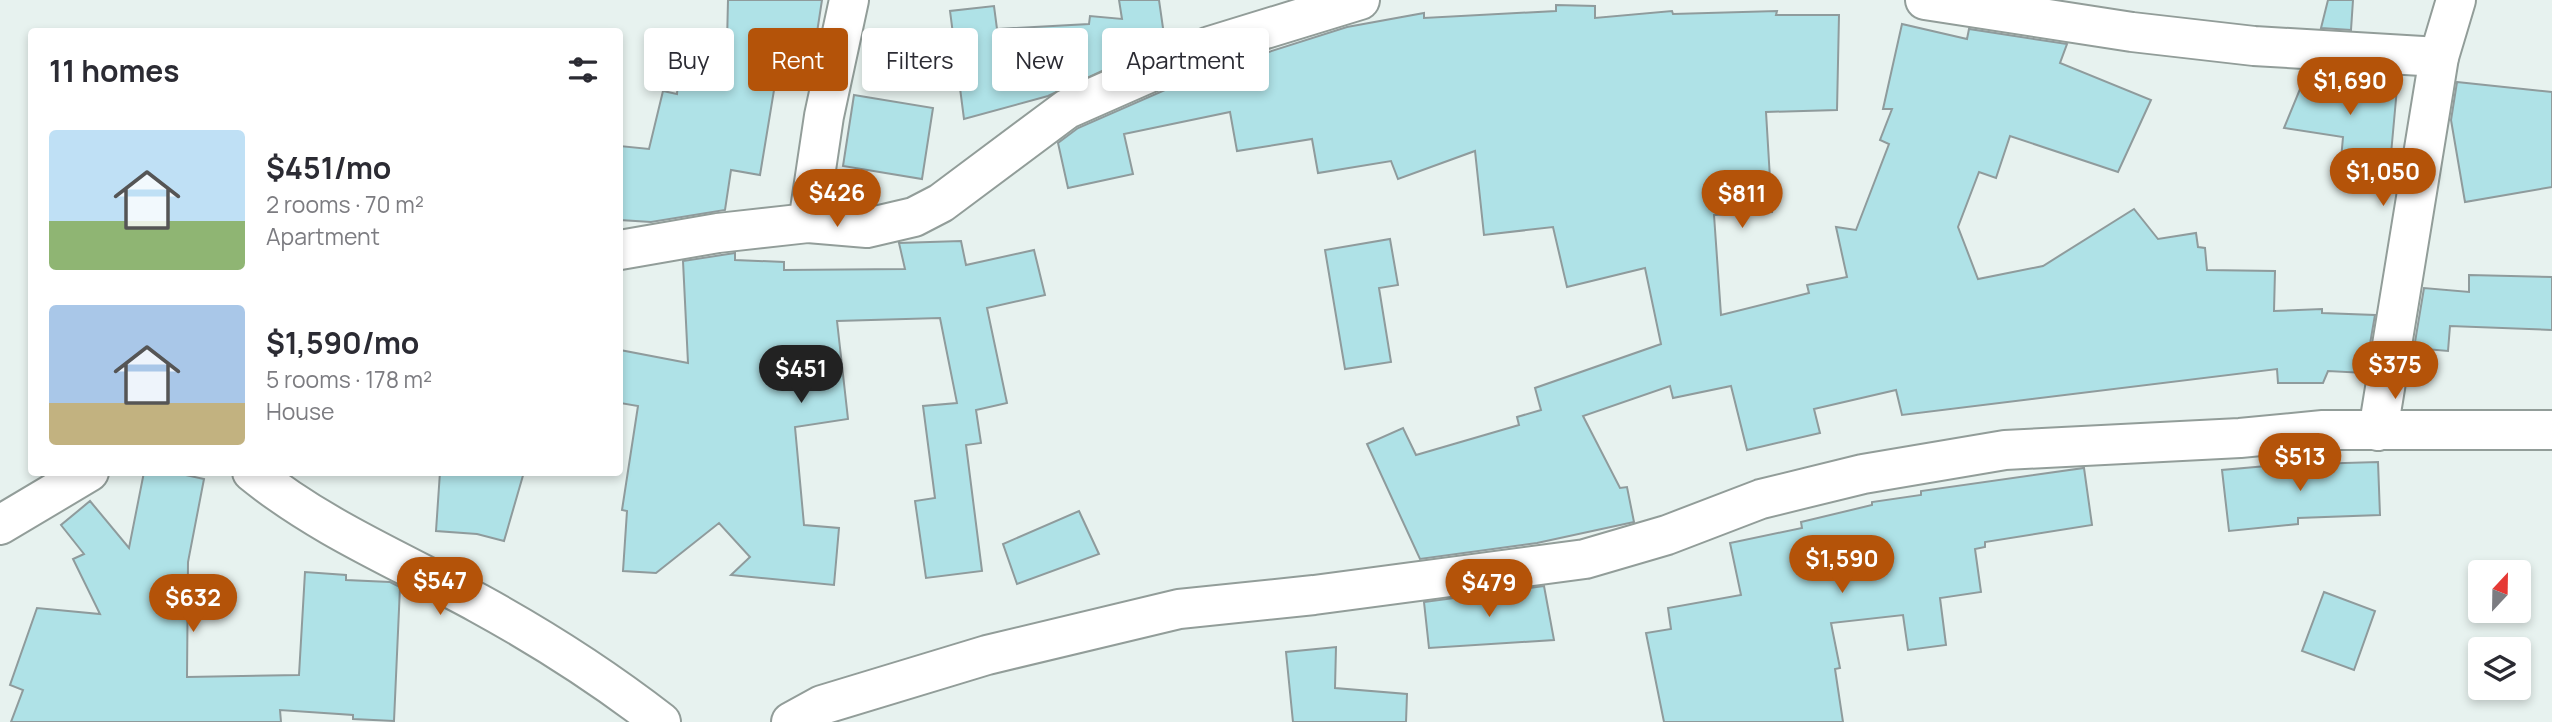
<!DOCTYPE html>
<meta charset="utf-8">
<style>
:root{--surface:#fff;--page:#f2f2f3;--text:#2b2b33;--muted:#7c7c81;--accent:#b45309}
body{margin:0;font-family:Manrope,sans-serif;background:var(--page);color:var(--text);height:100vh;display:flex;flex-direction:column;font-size:26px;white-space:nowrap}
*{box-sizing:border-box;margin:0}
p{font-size:23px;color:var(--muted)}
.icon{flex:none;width:38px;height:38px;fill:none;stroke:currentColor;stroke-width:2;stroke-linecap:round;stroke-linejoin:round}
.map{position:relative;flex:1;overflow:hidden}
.drawer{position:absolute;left:28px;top:28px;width:595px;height:448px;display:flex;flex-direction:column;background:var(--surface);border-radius:7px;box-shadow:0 4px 10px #0003}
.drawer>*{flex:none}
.hud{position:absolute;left:644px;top:28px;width:665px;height:63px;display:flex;gap:14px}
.needle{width:46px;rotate:22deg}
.controls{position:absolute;left:2468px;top:560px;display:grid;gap:14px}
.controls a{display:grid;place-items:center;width:63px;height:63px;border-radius:7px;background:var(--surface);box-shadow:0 4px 10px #0003;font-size:35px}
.price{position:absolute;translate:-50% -60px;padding:0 16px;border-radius:24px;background:var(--accent);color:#fff;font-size:23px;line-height:46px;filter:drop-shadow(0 2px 4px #0008)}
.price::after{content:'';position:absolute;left:50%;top:42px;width:21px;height:16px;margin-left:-10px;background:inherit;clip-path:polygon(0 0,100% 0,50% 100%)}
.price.active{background:#222;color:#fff}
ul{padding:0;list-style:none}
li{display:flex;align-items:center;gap:21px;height:175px;padding:0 21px}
li span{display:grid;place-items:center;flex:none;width:196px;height:140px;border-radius:7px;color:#555}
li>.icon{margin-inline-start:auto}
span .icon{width:84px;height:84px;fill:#fffc;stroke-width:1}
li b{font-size:30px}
h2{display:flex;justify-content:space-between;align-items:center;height:84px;padding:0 21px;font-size:30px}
.tag{padding:0 24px;border-radius:7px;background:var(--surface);box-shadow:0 4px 10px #0003;font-size:24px;line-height:63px}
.tag.active{background:var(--accent);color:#fff}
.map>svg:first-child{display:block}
</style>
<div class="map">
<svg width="2552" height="722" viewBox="0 0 2552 722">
<rect width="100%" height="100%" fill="#e7f2ef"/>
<g fill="#afe2e7" stroke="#8f9b9c" stroke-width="2">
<polygon points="728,0 822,0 810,78 776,78 760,175 731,170 725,210 651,222 620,220 620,146 649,149 663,91 677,94 682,38 727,43"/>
<polygon points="1119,0 1159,0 1165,42 1048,96 964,119 950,11 994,6 997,29 1089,24 1090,16 1122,19"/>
<polygon points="2328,0 2353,0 2351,30 2321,28"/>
<polygon points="1556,5 1595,6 1595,18 1672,11 1673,14 1777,11 1776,15 1839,15 1837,110 1766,112 1772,212 1714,215 1721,315 1809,293 1807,285 1847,277 1836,227 1856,230 1889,144 1880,140 1892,109 1883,109 1902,24 1967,39 1969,29 2067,44 2060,63 2151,100 2118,172 2010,136 1996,178 1979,172 1958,227 1978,279 2043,266 2134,209 2158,239 2196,233 2198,247 2205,248 2207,270 2275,271 2274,311 2322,309 2322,313 2375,315 2365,373 2328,371 2323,383 2278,383 2277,369 1902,415 1896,390 1814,409 1820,433 1747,450 1731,386 1673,398 1670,386 1583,416 1620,488 1627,487 1634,522 1537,543 1420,559 1367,444 1403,428 1416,455 1519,425 1517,417 1541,410 1535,388 1661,344 1645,268 1567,287 1553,227 1484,235 1475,151 1398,179 1391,161 1318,173 1312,139 1237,151 1230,112 1124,134 1133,174 1068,188 1058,143 1078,128 1206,72 1347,27 1424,13 1424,18 1556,11"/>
<polygon points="2307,72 2398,77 2389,176 2340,171 2343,137 2284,128"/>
<polygon points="2457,82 2552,92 2552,187 2465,202 2451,120"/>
<polygon points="854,95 933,108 922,179 843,166"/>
<polygon points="1390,239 1398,285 1379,288 1391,362 1345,369 1325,250"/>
<polygon points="961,241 966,265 1034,250 1045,295 987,308 1007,403 976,410 981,443 966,445 982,571 926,578 915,501 935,498 923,406 957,403 940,318 837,321 848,419 795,427 804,525 839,528 834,585 731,575 750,557 719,523 656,573 623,571 627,511 622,510 638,406 620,403 620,350 688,363 683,261 735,253 735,260 784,262 784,270 905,269 899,243"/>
<polygon points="2469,275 2552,277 2552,330 2450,326 2448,351 2414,348 2424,288 2469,292"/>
<polygon points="2378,462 2380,515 2298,518 2298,524 2229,531 2222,470 2278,465"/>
<polygon points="2084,468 2092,525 1985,542 1985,547 1975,549 1981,592 1940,598 1946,645 1908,650 1903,615 1831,623 1840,668 1835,669 1843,722 1664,722 1646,633 1671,629 1668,608 1741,595 1730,543 1802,528 1801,522 1872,505 1872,502 1921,495 1921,491"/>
<polygon points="144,472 172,472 204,479 188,562 187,677 299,675 305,572 346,575 346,580 390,582 400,587 394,721 353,719 353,715 280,710 281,722 11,722 23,690 10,685 37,608 100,614 73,559 84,554 61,525 90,501 129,548"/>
<polygon points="440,472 524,472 504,541 477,534 436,531"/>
<polygon points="1079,511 1099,554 1017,584 1003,544"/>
<polygon points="1544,586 1554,640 1429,648 1424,602"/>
<polygon points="2324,592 2375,611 2354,670 2302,651"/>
<polygon points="1336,647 1335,688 1407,694 1406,722 1293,722 1286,652"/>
</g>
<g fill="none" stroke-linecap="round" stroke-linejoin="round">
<defs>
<g id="street">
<polyline points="1925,0 2132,32 2254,46 2439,57"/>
<polyline points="808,223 867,228 914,217 941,203 1067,109 1210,46 1360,0"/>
<polyline points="620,250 718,233 808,223 824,116 849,0"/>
<polyline points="2378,431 2439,57 2456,0"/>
<path d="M252 472C321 528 401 561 478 603 542 638 603 677 661 722"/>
<polyline points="0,525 89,472"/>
<polyline points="791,722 822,705 987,655 1179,609 1314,595 1585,559 1667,535 1761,499 1863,474 2005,450 2240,438 2323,430 2552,430"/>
</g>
</defs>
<use href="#street" stroke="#929d99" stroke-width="42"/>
<use href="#street" stroke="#fff" stroke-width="38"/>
</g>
</svg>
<div class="controls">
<a><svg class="needle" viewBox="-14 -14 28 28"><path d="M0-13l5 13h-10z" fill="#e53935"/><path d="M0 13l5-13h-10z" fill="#7c7c81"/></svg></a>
<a><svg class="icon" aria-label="layers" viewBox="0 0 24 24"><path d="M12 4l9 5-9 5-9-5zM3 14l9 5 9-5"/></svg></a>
</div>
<b class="price" style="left:2350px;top:117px">$1,690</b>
<b class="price" style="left:2383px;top:208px">$1,050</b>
<b class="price" style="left:837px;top:229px">$426</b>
<b class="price" style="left:1742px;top:230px">$811</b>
<b class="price" style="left:2395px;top:401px">$375</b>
<b class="price active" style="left:801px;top:405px">$451</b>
<b class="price" style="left:2300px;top:493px">$513</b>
<b class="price" style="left:1842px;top:595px">$1,590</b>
<b class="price" style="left:440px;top:617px">$547</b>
<b class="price" style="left:1489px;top:619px">$479</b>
<b class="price" style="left:193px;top:634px">$632</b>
<div class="hud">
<a class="tag">Buy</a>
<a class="tag active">Rent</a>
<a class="tag">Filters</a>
<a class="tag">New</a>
<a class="tag">Apartment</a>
</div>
<section class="drawer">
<h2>11 homes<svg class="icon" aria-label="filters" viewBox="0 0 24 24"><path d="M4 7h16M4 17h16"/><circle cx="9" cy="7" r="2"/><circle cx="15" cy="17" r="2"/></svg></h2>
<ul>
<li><span style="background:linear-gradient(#bfe0f5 65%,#8fb573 0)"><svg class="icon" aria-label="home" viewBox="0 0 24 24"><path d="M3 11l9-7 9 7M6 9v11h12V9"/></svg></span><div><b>$451/mo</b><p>2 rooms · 70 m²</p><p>Apartment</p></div></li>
<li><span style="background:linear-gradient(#a9c7e8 70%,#c2b280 0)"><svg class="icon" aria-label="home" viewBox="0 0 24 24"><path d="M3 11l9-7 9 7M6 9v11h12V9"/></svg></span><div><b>$1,590/mo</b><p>5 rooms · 178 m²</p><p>House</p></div></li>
</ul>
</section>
</div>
